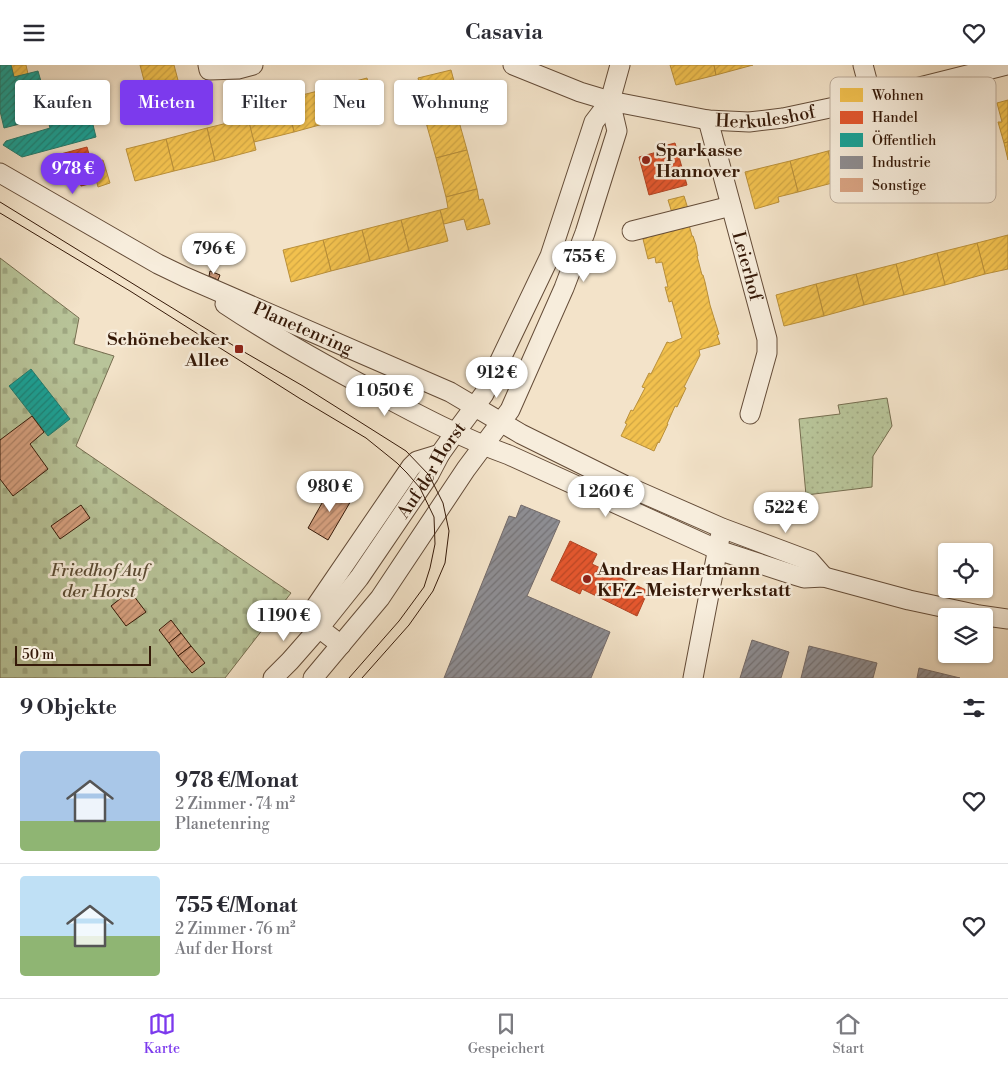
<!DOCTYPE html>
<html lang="de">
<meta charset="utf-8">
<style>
:root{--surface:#fff;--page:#f7f7f7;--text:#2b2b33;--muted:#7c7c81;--line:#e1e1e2;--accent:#7c3aed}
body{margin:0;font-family:"Libre Bodoni",serif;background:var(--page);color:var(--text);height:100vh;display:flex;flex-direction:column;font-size:19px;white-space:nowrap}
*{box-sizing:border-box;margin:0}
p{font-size:16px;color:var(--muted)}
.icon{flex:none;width:28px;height:28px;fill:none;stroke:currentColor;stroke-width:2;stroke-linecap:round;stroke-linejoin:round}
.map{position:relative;height:613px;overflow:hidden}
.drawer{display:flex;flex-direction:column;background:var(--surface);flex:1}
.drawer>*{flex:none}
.banner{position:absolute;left:15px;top:15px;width:500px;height:45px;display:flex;gap:10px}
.controls{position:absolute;left:938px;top:478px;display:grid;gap:10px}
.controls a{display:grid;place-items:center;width:55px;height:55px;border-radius:5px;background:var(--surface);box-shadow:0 1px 4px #0004;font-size:25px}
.scale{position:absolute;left:15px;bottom:12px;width:136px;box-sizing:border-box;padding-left:5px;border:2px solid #351908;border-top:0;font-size:14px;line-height:18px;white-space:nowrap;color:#351908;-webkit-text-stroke:4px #f7eddc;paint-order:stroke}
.price{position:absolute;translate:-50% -42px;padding:0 11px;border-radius:18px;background:#fff;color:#222;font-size:16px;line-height:32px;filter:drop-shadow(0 1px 2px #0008)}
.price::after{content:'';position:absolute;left:50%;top:30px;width:15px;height:11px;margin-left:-8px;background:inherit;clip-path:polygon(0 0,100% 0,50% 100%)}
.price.current{background:var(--accent);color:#fff}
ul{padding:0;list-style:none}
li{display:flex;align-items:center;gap:15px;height:125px;padding:0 20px}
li+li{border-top:1px solid var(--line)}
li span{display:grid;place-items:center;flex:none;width:140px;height:100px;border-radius:5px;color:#555}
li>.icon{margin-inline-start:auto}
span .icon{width:60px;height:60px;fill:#fffc;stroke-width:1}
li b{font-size:21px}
h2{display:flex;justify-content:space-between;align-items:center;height:60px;padding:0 20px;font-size:21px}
.chip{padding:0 18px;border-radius:5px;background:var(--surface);box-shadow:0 1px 4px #0004;font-size:18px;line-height:45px}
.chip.current{background:var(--accent);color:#fff}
header{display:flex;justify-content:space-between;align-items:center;height:65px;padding:0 20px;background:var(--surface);font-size:22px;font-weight:600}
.dock{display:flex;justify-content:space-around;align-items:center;height:70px;border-top:1px solid var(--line);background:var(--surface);font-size:14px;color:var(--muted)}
.dock a{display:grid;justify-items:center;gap:2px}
.dock .current{color:var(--accent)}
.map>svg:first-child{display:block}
</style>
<header><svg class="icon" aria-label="menu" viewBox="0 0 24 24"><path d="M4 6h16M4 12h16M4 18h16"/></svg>Casavia<svg class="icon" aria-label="heart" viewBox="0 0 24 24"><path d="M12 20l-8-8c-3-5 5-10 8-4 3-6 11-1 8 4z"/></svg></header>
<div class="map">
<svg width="1008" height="613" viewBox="0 0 1008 613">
<defs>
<pattern id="green-dots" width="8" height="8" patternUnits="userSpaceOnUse" patternTransform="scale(1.25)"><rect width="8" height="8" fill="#b8c499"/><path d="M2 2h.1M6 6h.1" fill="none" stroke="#9fa882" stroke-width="1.8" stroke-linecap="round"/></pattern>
<pattern id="cemetery-stones" width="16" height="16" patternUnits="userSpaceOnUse" patternTransform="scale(1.25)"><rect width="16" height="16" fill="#b8c499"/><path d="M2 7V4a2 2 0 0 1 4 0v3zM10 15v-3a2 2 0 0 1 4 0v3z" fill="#9fa882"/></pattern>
<pattern id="homes-hatch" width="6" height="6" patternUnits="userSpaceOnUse" patternTransform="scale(1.25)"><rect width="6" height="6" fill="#f2c14e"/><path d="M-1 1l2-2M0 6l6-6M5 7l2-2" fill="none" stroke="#d0a543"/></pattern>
<pattern id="shops-hatch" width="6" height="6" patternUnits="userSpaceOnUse" patternTransform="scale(1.25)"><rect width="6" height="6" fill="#e4572e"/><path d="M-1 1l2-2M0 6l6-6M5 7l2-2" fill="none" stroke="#ba4725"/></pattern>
<pattern id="public-hatch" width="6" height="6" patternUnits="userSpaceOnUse" patternTransform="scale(1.25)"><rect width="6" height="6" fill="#17a398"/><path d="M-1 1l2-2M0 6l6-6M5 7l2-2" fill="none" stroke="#16847a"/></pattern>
<pattern id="industry-hatch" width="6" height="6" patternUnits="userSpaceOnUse" patternTransform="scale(1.25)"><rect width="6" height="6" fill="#8d8d92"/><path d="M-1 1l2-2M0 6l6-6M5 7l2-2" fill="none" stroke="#747275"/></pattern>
<pattern id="building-hatch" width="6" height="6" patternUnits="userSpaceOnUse" patternTransform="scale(1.25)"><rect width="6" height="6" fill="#d8a281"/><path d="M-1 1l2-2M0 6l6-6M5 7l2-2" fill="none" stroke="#b08368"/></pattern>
</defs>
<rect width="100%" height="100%" fill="#f3e3c9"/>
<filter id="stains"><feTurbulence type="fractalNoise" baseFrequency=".004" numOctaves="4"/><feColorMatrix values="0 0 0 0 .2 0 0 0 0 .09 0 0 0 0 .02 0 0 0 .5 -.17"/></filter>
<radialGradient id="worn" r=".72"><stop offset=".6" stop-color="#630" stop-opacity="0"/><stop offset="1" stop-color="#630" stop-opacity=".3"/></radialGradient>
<polygon fill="url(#green-dots)" stroke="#766e50" points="887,333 892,361 873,391 872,422 806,430 799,354 840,349 838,340"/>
<polygon fill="url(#cemetery-stones)" stroke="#766e50" points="0,193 79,253 74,279 114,291 76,381 291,528 225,613 0,613"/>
<g fill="url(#homes-hatch)" stroke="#b98f39">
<polygon points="11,0 26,0 28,9 14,12"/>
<polygon points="140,0 174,0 179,19 147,27"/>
<polygon points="670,0 714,0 716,10 676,20"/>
<polygon points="714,0 753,0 716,10"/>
<polygon points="451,5 454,16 449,17 456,46 425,54 420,34 423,33 418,13"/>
<polygon points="367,13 375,46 334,56 326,24"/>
<polygon points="326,24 334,56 294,67 286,34"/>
<polygon points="286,34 294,67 254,77 245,45"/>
<polygon points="1008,35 1008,77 1004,78 998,57 1002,57 997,38"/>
<polygon points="456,46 467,85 436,93 425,54"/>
<polygon points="248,53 256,85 215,96 207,63"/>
<polygon points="207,63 215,96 174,106 166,74"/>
<polygon points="166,74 174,106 135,116 126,84"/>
<polygon points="867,76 875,107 836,117 828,86"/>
<polygon points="1008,77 1008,95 1004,78"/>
<polygon points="467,85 477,124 446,132 436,93"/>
<polygon points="828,86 836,117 798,127 790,96"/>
<polygon points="103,95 110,118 98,122 92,98"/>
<polygon points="790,96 798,127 778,132 779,137 755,144 745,107"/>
<polygon points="477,124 479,135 483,134 490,159 467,165 464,154 444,159 440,145 448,143 446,132"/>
<polygon points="684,131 689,147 673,151 668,135"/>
<polygon points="440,145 448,176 409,186 401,155"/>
<polygon points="401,155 409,186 370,196 362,165"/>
<polygon points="688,156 692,171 693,171 696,180 698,191 697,191 702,210 703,210 705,217 710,240 719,269 717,270 720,279 699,285 700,290 684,322 686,323 677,342 675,341 667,359 668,359 659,378 658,377 654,386 621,371 627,359 625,358 631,345 633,346 645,323 642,322 649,308 651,309 667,277 670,278 682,273 672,236 669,237 665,222 668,222 662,197 656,198 655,192 648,194 643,174 647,173 645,167"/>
<polygon points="362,165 370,196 331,206 323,175"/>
<polygon points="1008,170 1008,204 985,209 977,178"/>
<polygon points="323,175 331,206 291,217 283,185"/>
<polygon points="977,178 985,209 945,220 937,188"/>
<polygon points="937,188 945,220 904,230 896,199"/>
<polygon points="896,199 904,230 864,240 856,209"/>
<polygon points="856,209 864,240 824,251 816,219"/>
<polygon points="816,219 824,251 784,261 776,230"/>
</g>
<g fill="url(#shops-hatch)" stroke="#b04423">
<polygon points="675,78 687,120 649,130 639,92 657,87 656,83"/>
<polygon points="87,82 97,117 81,121 76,102 57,107 53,91"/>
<polygon points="570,476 597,489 592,499 648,526 637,551 582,524 580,529 551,515"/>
</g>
<g fill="url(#public-hatch)" stroke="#207a6d">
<polygon points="0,0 11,0 14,12 38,6 48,41 86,31 96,72 22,92 3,80 6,76 50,63 47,52 4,63 0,46"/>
<polygon points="31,304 70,354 48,371 9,321"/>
</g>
<g fill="url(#industry-hatch)" stroke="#736a69">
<polygon points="521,440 560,456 527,531 610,567 591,613 444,613 509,451 516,453"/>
<polygon points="752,575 789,587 781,613 740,613"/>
<polygon points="809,581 877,598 873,613 801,613"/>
<polygon points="919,603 960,613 917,613"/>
</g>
<g fill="url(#building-hatch)" stroke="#351908">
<polygon points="210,206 220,210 218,215 209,211"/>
<polygon points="32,351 44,367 30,379 48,404 13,431 0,414 0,375"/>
<polygon points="331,422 352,434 328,475 308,463"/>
<polygon points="81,440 90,453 60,474 51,461"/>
<polygon points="130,526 146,547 126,561 111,541"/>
<polygon points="171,555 181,568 169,578 159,565"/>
<polygon points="181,568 191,581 178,591 169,578"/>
<polygon points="191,581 205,598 192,608 178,591"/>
</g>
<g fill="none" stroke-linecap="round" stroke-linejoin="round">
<defs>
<g id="minor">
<polyline points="208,0 209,5 238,4 253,0"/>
<path id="s1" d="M513 0 580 27 610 36 708 55 749 57 783 53 872 34 1007 0"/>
<polyline points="863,0 872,34"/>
<path id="s2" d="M708 55 767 274V288L750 349"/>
<path id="s3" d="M0 108 158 199 185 212 450 327 521 369 624 420 722 463 810 496 824 512"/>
<polyline points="632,166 731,141"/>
<path d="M225 239C273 271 323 299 374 326 418 350 462 373 509 390L718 485 791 509 804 513 824 512 909 535 979 550 1008 554"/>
<polyline points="341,580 319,563 312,551 314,544 411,402 417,396 440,389"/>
<path id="s4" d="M273 613 290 596 319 563 359 513 429 410 440 389 455 368 484 329 550 191 594 57 610 36 620 0"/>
<polyline points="313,613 380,533 466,404 510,345 564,223 585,168 617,66 610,36"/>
<polyline points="693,613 720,472"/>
</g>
</defs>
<use href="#minor" stroke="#644c38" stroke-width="21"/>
<use href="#minor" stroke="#f7eddc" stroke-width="19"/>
<g stroke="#351908" stroke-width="1">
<polyline points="0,137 239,284 303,321 406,386 429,410 443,438 449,466 445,498 433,526 409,560 362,613"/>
<polyline points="0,148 130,226 299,333 366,373 397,398 407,408 420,423 434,452 435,479 430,503 424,522 399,556 349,613"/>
</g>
</g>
<g fill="#8f2418" stroke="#f7eddc" stroke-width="2">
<circle cx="646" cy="95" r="5"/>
<rect x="234" y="279" width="10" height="10" rx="2.5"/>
<circle cx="587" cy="514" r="5"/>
</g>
<g text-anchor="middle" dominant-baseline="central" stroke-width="5" stroke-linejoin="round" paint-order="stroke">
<g font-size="18" fill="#351908" stroke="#f7eddc">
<text stroke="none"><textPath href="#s1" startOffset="261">Herkuleshof</textPath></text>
<text stroke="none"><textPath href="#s2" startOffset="151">Leierhof</textPath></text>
<text stroke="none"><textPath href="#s3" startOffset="341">Planetenring</textPath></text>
<text stroke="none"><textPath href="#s4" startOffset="262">Auf der Horst</textPath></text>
</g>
<g font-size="18" font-weight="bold" fill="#351908" stroke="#f7eddc" text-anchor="start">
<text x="656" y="85">Sparkasse<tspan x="656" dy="21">Hannover</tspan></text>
<text x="229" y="274" text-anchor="end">Schönebecker<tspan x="229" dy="21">Allee</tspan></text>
<text x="597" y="504">Andreas Hartmann<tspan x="597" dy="21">KFZ- Meisterwerkstatt</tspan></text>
</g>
<g font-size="18" font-style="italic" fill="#5c4c34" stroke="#f7eddc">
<text x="99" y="505">Friedhof Auf<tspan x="99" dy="21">der Horst</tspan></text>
</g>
</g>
<rect x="830" y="12" width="166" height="126" rx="8" fill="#f7eddc" stroke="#bdad9c" stroke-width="1"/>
<rect x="840" y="23" width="23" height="14" fill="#f2c14e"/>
<rect x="840" y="46" width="23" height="13" fill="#e4572e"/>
<rect x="840" y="68" width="23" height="14" fill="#17a398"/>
<rect x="840" y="91" width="23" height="13" fill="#8d8d92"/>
<rect x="840" y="113" width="23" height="14" fill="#d8a281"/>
<g font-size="14" fill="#351908">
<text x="872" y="35">Wohnen</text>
<text x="872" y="57">Handel</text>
<text x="872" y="80">Öffentlich</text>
<text x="872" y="102">Industrie</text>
<text x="872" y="125">Sonstige</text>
</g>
<rect width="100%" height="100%" filter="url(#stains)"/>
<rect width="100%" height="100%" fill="url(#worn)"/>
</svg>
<div class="controls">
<a><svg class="icon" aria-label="locate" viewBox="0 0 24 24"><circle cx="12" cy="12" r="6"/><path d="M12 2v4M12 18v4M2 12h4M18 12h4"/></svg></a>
<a><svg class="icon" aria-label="layers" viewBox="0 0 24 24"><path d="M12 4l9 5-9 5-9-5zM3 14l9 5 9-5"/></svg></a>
</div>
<div class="scale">50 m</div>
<b class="price current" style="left:73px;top:130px">978 €</b>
<b class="price" style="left:214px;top:210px">796 €</b>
<b class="price" style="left:584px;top:218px">755 €</b>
<b class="price" style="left:497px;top:334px">912 €</b>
<b class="price" style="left:385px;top:352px">1 050 €</b>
<b class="price" style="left:330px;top:448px">980 €</b>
<b class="price" style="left:606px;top:453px">1 260 €</b>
<b class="price" style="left:786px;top:469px">522 €</b>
<b class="price" style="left:284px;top:577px">1 190 €</b>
<div class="banner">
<a class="chip">Kaufen</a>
<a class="chip current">Mieten</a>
<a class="chip">Filter</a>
<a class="chip">Neu</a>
<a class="chip">Wohnung</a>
</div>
</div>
<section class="drawer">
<h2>9 Objekte<svg class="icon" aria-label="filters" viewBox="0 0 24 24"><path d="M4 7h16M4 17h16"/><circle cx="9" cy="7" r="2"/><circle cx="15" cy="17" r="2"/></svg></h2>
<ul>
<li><span style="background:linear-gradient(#a9c7e8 70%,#8fb573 0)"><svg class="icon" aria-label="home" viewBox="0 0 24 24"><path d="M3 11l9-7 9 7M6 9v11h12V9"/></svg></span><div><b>978 €/Monat</b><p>2 Zimmer · 74 m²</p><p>Planetenring</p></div><svg class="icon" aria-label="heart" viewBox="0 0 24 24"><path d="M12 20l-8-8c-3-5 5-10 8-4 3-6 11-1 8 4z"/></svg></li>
<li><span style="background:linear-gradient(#bfe0f5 60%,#8fb573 0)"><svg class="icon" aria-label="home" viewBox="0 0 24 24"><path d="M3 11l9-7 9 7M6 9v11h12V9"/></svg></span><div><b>755 €/Monat</b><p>2 Zimmer · 76 m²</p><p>Auf der Horst</p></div><svg class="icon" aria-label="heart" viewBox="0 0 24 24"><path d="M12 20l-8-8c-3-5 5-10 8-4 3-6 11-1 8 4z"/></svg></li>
</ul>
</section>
<nav class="dock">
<a class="current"><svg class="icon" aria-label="map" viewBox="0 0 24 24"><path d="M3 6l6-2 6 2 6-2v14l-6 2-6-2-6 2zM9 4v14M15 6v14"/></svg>Karte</a>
<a><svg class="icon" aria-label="saved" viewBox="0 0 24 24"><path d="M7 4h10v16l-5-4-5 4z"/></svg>Gespeichert</a>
<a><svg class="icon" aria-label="home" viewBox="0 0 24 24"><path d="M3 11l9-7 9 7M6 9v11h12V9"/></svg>Start</a>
</nav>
